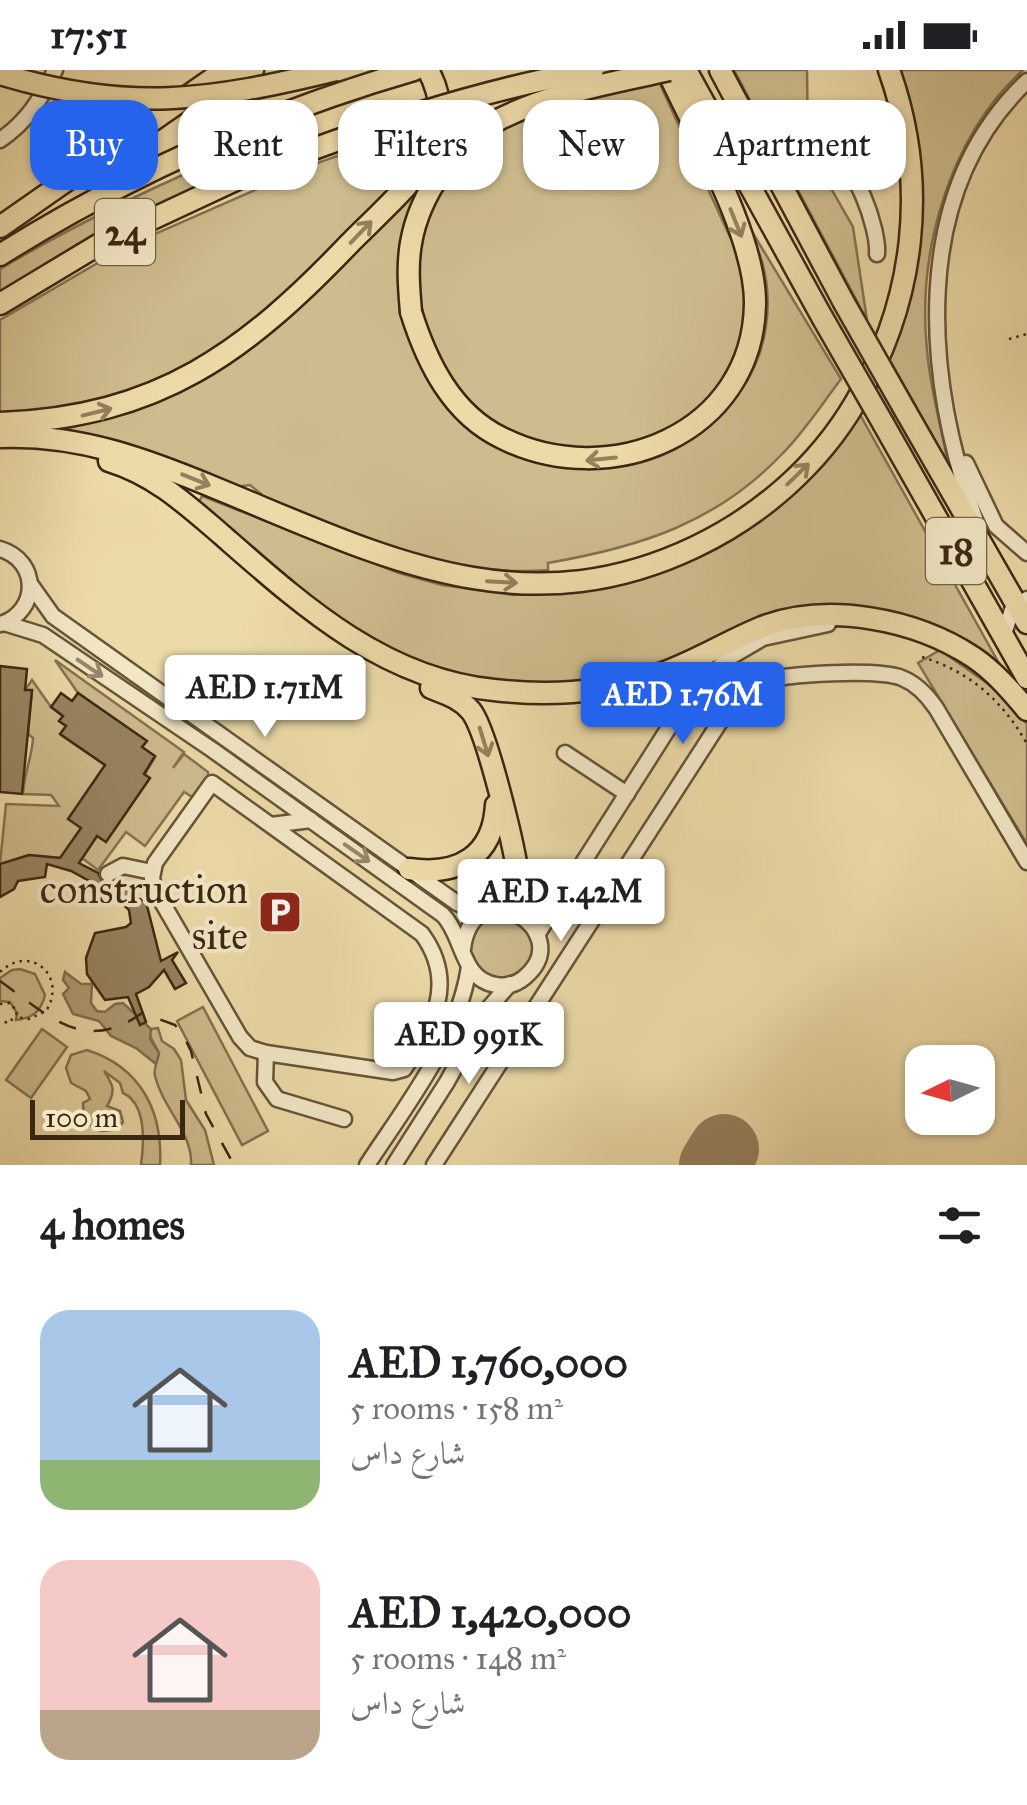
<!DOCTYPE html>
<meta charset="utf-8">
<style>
:root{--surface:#fff;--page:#f6f6f6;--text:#202124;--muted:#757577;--accent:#2563eb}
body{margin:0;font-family:"IM FELL Great Primer",Amiri,serif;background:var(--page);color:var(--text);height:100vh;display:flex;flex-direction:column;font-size:38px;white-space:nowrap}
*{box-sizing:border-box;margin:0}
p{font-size:32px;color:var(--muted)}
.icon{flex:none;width:55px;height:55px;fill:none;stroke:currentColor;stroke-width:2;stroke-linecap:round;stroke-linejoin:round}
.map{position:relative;height:1095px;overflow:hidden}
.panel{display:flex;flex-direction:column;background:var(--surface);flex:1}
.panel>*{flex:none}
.banner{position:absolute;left:30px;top:30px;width:968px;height:90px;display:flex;gap:20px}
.needle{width:65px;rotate:265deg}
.fabs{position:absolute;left:905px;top:975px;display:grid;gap:20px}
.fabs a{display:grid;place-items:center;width:90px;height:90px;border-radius:20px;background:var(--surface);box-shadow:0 2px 8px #0004;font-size:50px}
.scale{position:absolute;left:30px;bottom:25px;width:155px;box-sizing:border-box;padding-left:10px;border:5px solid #3b2711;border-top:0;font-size:28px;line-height:35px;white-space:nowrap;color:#3b2711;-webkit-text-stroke:8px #f3e7c6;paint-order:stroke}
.price{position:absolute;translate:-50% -85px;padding:0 22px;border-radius:10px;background:#fff;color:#222;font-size:32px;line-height:65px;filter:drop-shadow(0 2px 5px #0008)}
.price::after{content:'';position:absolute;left:50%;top:60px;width:30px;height:22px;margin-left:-15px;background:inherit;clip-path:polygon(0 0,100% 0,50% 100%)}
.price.current{background:var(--accent);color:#fff}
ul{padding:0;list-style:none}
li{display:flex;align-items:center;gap:30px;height:250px;padding:0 40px}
li span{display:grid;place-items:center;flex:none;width:280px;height:200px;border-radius:30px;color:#555}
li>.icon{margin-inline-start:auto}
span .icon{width:120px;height:120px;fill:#fffc;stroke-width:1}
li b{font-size:42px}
h2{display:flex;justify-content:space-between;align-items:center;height:120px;padding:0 40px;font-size:42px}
.pill{padding:0 35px;border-radius:30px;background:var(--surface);box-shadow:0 2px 8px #0004;font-size:35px;line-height:90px}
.pill.current{background:var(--accent);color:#fff}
.status{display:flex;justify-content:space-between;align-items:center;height:70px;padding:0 50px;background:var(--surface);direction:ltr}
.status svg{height:28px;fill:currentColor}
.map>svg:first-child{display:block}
</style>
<div class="status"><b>17:51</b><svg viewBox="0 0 49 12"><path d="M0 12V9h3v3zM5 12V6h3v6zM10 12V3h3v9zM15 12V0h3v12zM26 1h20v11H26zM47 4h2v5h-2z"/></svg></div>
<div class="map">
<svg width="1027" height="1095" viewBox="0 0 1027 1095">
<rect width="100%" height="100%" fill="#ecdaa8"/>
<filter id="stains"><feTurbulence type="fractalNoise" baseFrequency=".002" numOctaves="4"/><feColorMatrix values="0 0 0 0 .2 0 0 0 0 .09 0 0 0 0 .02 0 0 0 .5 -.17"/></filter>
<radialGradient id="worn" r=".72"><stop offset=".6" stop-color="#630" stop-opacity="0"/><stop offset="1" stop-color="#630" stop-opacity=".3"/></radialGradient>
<g fill="#cebc8e" stroke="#847250" stroke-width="2.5">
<polygon points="734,0 807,0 808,78 853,157 867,250"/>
<path d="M894 0H1023C949 67 917 182 927 280 930 318 941 356 948 393L887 285 913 195Z"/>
<path d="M659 12 730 167 734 169C739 185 747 204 747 221 748 261 732 302 705 332 684 356 658 366 627 374 437 423 337 154 500 59 546 32 607 22 659 12Z"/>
<polygon points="434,52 425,84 290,224 188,299 114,331 0,346 0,250 125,177 264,116 263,112"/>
<path d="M243 79 254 104 0 231V199C81 151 156 115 243 79Z"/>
<path d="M426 107C423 137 402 244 409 266 426 325 452 333 502 358 524 368 562 394 584 397 669 407 755 339 766 256 769 236 768 215 763 195 760 183 753 170 751 160L841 309C822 334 805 361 783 383 717 453 640 477 548 493V500C444 509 352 463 258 426L261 424 250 415 235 417 119 371 61 360C106 349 150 337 191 315 284 267 354 180 426 107Z"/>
<polygon points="858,341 1001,597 932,555 897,543 864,538 743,555 667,590 606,608 567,614 543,614 472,607 401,586 338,552 198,434 202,426 399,503 442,515 513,525 585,521 631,510 699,484"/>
<polygon points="940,580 1004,625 1027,654 1027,774 918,593"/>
<polygon points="55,590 184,682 173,698 184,684 208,702 208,709 194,728 184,722 145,776 126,762 98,800 82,788 97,766 106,771 155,687 142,677 146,672 78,623"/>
<path d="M32 610 51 637 63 646 59 651 66 656 61 665 105 695 81 758 63 788 29 785 0 794 6 734 59 736 51 725 23 724C24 703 32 688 33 668L28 664 32 621 25 620Z"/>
<circle cx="501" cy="878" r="32"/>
<path d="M20 899 35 904 45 925C41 942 32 948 16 950L17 943 10 932 0 931V908L12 900Z"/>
<polygon points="203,937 268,1061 242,1075 177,951"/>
<path d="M158 958 162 971 174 979 181 990 186 1030 205 1060 214 1095H191C193 1063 163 1039 155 1006 153 999 158 990 159 983L150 966 151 959Z"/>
<polygon points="42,959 67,977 31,1028 6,1010"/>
<path d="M87 980C140 997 163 1040 160 1095H141C144 1073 147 1034 123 1023L120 1013 104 1001C112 1014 117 1019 107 1036L120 1041 123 1052 119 1058C97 1066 83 1056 83 1033L90 1029 86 1021 71 1013 66 998 71 985Z"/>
</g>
<polygon fill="#b09d75" stroke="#816e4d" stroke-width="2.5" points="65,902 81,914 92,914 91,933 97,941 105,942 115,934 123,933 151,959 150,969 159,983 156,994 136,978 111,966 99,951 73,944 63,924 69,918 63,910"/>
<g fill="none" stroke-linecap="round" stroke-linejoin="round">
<polyline stroke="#94805c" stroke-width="70" points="714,1095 724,1079"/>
</g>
<g fill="#978460" stroke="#3b2711" stroke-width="2.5">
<polygon points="0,596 27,599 25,620 32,620 22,724 0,722"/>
<polygon points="61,623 72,631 78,623 147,671 142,677 155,686 144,704 150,708 106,772 97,766 79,793 98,803 103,813 126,816 137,828 146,832 161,891 178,882 172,890 186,913 175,919 164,900 149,917 136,924 146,952 140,955 128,927 105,930 87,904 86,888 95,863 126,857 131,853 129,840 111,823 71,801 47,794 45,807 18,811 14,819 0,827 0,794 29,785 60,788 81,758 68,749 105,695 60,664 66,656 59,651 63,646 51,637"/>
</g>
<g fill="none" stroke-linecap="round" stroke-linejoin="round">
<defs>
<g id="minor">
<path d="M0 70C27 52 41 29 55 0"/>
<path d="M766 91C802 102 803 80 826 83 855 87 879 160 877 184"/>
<polyline points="966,393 996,456 1027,483"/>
<path d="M976 451C925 308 908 124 1027 11"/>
<path d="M0 479C40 491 39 541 1 554"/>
<polyline points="31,515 53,546 457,833 483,844"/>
<path d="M4 553 43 565 214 681 443 845C464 867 461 910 496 915 507 917 517 914 525 907 579 861 473 797 463 879"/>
<polyline points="1003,567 1012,540 1027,529"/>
<polyline points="565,683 627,724"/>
<path d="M212 713 422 864C457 912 434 954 404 999L393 1002 266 983 250 978 240 967 155 820 152 808 155 793Z"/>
<polyline points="271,755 311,750"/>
<polyline points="108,804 123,796 152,802"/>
<polyline points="537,865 675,648 704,611 727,589 763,568 828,554"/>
<polyline points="266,983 265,1012 277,1029 344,1049"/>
<path d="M367 1095C407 1034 458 970 469 897"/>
<polyline points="394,1095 447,1012 486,941 510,914"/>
<path d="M434 1095 727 641C737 628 747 617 762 612 786 603 879 599 902 608 917 614 927 625 936 638L1027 792"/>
</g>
<g id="highway">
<polyline points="686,0 822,247"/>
<polyline points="720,0 843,231"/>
<polyline points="217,23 253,0"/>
<polyline points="0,157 225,0"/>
<path d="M0 185C128 105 269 42 414 0"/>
<polyline points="0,234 103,172 255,101"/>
<path d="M411 242C427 293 452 344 502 368 609 422 753 364 755 234 756 167 696 63 667 0"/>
<polyline points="906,342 1027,553"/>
<path d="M0 353C159 347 245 283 351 172 376 147 404 122 425 94 443 63 445 31 428 0"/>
<polyline points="884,355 1027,608"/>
<path d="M0 367C79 364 146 389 218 419 379 485 521 560 695 477 760 446 818 396 855 333 916 231 929 112 889 0"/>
<path d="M109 391C155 405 187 435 222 465 302 535 383 609 494 620 546 626 601 623 651 607 690 595 725 572 762 557 828 532 915 549 973 587 994 601 1011 621 1027 640"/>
<path d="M431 618C446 624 460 628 471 641 487 661 514 776 518 805L513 826 503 839"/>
<path d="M409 799C459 806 493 786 496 735"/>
</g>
</defs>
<use href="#minor" stroke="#675437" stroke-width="19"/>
<use href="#highway" stroke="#3b2711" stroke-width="25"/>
<g stroke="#3b2711" stroke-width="2.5" stroke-dasharray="2.5 5" stroke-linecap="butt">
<polyline points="1009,269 1027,264"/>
<path d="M922 587C969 601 1003 631 1027 674"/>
<path d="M0 902C30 873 68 906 46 941L29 949 16 947"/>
<polyline points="0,934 11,933 17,943 9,953 0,951"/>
</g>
<use href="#minor" stroke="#f3e7c6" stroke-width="14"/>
<use href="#highway" stroke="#ecdaa8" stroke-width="20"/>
<path stroke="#3b2711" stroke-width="2.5" stroke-dasharray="18 18" stroke-linecap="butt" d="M0 911C48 945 84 985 142 943L175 955 183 965 191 981 206 1044 234 1095"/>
<defs>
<g id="highway-bridge">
<path d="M0 4C129 43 208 31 336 0"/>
<path d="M255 101C366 58 476 21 593 0"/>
<polyline points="843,231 906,342"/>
<path d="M411 242C409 219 407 196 411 173 419 126 455 72 498 50 550 23 612 13 669 0"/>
<polyline points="822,247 884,355"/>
</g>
</defs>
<use href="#highway-bridge" stroke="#3b2711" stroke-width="25" stroke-linecap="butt"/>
<use href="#highway-bridge" stroke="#ecdaa8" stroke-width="20"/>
</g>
<defs><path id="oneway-shaft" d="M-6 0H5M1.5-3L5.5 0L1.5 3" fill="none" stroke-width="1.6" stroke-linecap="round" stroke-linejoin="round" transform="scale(2.5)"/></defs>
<g stroke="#94805c">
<use href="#oneway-shaft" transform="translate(736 153) rotate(68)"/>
<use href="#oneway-shaft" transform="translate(361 162) rotate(-46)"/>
<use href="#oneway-shaft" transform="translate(97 342) rotate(-14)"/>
<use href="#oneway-shaft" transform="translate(601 389) rotate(174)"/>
<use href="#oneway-shaft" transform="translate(798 404) rotate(-44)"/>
<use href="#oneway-shaft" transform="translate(196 410) rotate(22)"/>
<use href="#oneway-shaft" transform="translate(502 512) rotate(3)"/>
<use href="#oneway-shaft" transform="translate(484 672) rotate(73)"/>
</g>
<g stroke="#97876c">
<use href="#oneway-shaft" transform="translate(90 598) rotate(34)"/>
<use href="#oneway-shaft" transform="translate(357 783) rotate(35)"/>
</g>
<defs>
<symbol id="parking-square" viewBox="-11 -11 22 22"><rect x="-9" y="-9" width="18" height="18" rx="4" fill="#8f2418" stroke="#f3e7c6"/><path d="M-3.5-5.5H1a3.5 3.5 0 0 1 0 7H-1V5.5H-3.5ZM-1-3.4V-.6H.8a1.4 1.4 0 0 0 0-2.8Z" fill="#fff"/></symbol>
</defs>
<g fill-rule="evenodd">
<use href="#parking-square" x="255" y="817" width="50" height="50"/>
</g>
<g text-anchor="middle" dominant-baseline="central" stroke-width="8" stroke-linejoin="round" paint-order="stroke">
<g fill="#f3e7c6" stroke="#726147" stroke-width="2.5">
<rect x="95" y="129" width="60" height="66" rx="8"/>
<rect x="926" y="448" width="60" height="66" rx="8"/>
</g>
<g font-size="38" font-weight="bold" fill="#3b2711">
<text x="125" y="162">24</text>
<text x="956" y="481">18</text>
</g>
<g font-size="40" fill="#3b2711" stroke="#f3e7c6" text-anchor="end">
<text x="248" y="819">construction<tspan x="248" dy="46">site</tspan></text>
</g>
</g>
<rect width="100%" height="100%" filter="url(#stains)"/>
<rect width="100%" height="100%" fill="url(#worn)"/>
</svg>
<div class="fabs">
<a><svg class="needle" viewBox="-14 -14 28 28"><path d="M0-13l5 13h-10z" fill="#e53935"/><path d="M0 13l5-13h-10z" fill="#757577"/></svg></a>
</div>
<div class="scale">100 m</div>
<b class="price" style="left:265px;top:670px">AED 1.71M</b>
<b class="price current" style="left:683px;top:677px">AED 1.76M</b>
<b class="price" style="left:561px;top:874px">AED 1.42M</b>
<b class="price" style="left:469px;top:1017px">AED 991K</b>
<div class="banner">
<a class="pill current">Buy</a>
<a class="pill">Rent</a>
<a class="pill">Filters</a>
<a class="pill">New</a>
<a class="pill">Apartment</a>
</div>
</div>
<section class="panel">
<h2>4 homes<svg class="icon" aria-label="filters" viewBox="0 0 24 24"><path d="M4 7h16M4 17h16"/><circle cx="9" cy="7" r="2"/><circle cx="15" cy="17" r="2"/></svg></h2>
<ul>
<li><span style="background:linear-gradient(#a9c7e8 75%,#8fb573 0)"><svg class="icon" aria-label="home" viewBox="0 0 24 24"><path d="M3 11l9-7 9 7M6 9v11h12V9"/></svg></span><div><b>AED 1,760,000</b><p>5 rooms · 158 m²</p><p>شارع داس</p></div></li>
<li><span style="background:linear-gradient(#f6c9c9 75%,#b9a48a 0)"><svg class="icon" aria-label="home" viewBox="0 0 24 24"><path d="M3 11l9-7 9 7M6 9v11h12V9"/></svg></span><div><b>AED 1,420,000</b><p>5 rooms · 148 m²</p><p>شارع داس</p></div></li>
</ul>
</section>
